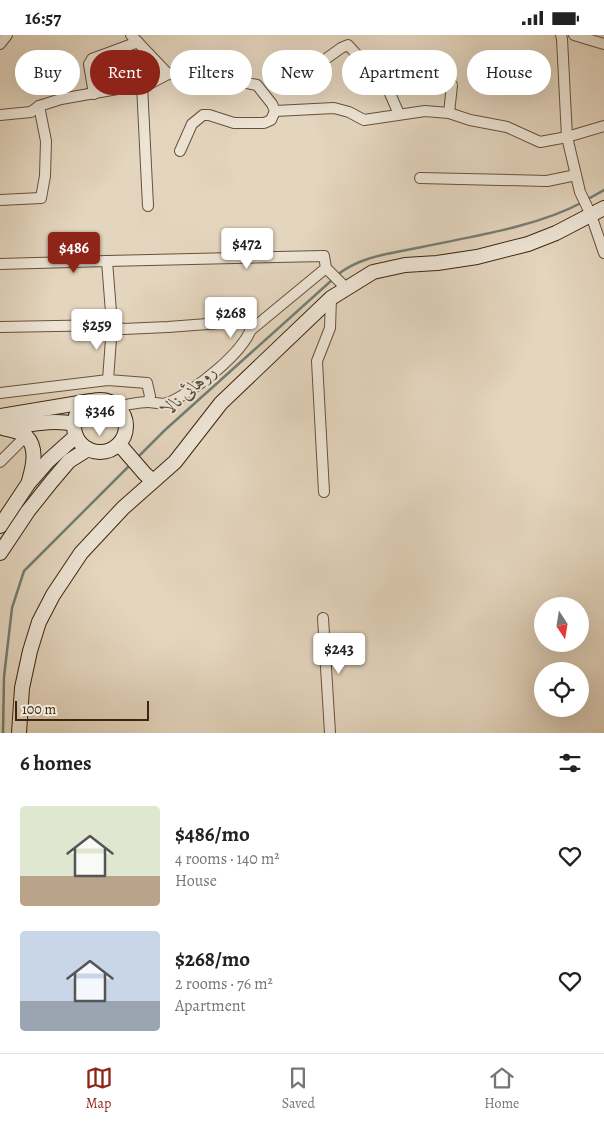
<!DOCTYPE html>
<meta charset="utf-8">
<style>
:root{--surface:#fff;--page:#f6f6f6;--text:#222;--muted:#767676;--line:#e0e0e0;--accent:#8f2418}
body{margin:0;font-family:Alegreya,Amiri,serif;background:var(--page);color:var(--text);height:100vh;display:flex;flex-direction:column;font-size:19px;white-space:nowrap}
*{box-sizing:border-box;margin:0}
p{font-size:16px;color:var(--muted)}
.icon{flex:none;width:28px;height:28px;fill:none;stroke:currentColor;stroke-width:2;stroke-linecap:round;stroke-linejoin:round}
.map{position:relative;height:698px;overflow:hidden}
.drawer{display:flex;flex-direction:column;background:var(--surface);flex:1}
.drawer>*{flex:none}
.hud{position:absolute;left:15px;top:15px;width:575px;height:45px;display:flex;gap:10px}
.needle{width:32px;rotate:168deg}
.controls{position:absolute;left:534px;top:562px;display:grid;gap:10px}
.controls a{display:grid;place-items:center;width:55px;height:55px;border-radius:50%;background:var(--surface);box-shadow:0 5px 20px #0002;font-size:25px}
.scale{position:absolute;left:15px;bottom:12px;width:134px;box-sizing:border-box;padding-left:5px;border:2px solid #3d260f;border-top:0;font-size:14px;line-height:18px;white-space:nowrap;color:#3d260f;-webkit-text-stroke:4px #ede4d5;paint-order:stroke}
.price{position:absolute;translate:-50% -42px;padding:0 11px;border-radius:5px;background:#fff;color:#222;font-size:16px;line-height:32px;filter:drop-shadow(0 1px 2px #0008)}
.price::after{content:'';position:absolute;left:50%;top:30px;width:15px;height:11px;margin-left:-8px;background:inherit;clip-path:polygon(0 0,100% 0,50% 100%)}
.price.selected{background:var(--accent);color:#fff}
ul{padding:0;list-style:none}
li{display:flex;align-items:center;gap:15px;height:125px;padding:0 20px}
li span{display:grid;place-items:center;flex:none;width:140px;height:100px;border-radius:5px;color:#555}
li>.icon{margin-inline-start:auto}
span .icon{width:60px;height:60px;fill:#fffc;stroke-width:1}
li b{font-size:21px}
h2{display:flex;justify-content:space-between;align-items:center;height:60px;padding:0 20px;font-size:21px}
.chip{padding:0 18px;border-radius:22px;background:var(--surface);box-shadow:0 5px 20px #0002;font-size:18px;line-height:45px}
.chip.selected{background:var(--accent);color:#fff}
.status{display:flex;justify-content:space-between;align-items:center;height:35px;padding:0 25px;background:var(--surface);direction:ltr}
.status svg{height:14px;fill:currentColor}
.menu{display:flex;justify-content:space-around;align-items:center;height:70px;border-top:1px solid var(--line);background:var(--surface);font-size:14px;color:var(--muted)}
.menu a{display:grid;justify-items:center;gap:2px}
.menu .selected{color:var(--accent)}
.map>svg:first-child{display:block}
</style>
<div class="status"><b>16:57</b><svg viewBox="0 0 49 12"><path d="M0 12V9h3v3zM5 12V6h3v6zM10 12V3h3v9zM15 12V0h3v12zM26 1h20v11H26zM47 4h2v5h-2z"/></svg></div>
<div class="map">
<svg width="604" height="698" viewBox="0 0 604 698">
<rect width="100%" height="100%" fill="#e4d5be"/>
<filter id="stains"><feTurbulence type="fractalNoise" baseFrequency=".004" numOctaves="4"/><feColorMatrix values="0 0 0 0 .2 0 0 0 0 .09 0 0 0 0 .02 0 0 0 .5 -.17"/></filter>
<radialGradient id="worn" r=".72"><stop offset=".6" stop-color="#630" stop-opacity="0"/><stop offset="1" stop-color="#630" stop-opacity=".3"/></radialGradient>
<g fill="none" stroke-linecap="round" stroke-linejoin="round">
<g stroke="#727e74" stroke-width="2.5">
<polyline points="588,164 604,155"/>
<path d="M336 241C359 221 393 218 422 212 474 201 536 192 583 167"/>
<polyline points="137,423 165,395 332,245"/>
<polyline points="3,698 4,642 12,573 24,536 131,429"/>
</g>
<defs>
<g id="street">
<polyline points="131,0 168,39"/>
<polyline points="561,0 562,4 567,102 580,157 591,180 604,218"/>
<polyline points="574,0 604,9"/>
<polyline points="0,9 7,0"/>
<polyline points="323,26 341,13 348,10 388,54 399,79"/>
<polyline points="142,50 148,171"/>
<polyline points="94,59 89,29 92,24 138,7"/>
<polyline points="275,76 334,73 349,77 364,85 425,76 449,78 470,85 507,92 540,107 567,102 604,91"/>
<polyline points="449,78 452,50"/>
<polyline points="0,80 31,77 39,71 61,64 151,48 168,39 201,40 237,46 257,50 272,69 275,76 271,85 264,88 234,88 209,80 203,80 192,89 180,116"/>
<polyline points="420,143 547,146 576,140"/>
<polyline points="0,165 41,163 45,141 46,106 39,71"/>
<polyline points="107,226 324,221 326,233 251,295"/>
<polyline points="0,229 107,226 112,290 108,345"/>
<polyline points="326,233 346,253"/>
<path d="M0 292 112 290 123 294 168 292 247 286 252 288C251 313 190 360 167 368 162 370 154 367 148 367 138 367 128 370 118 371"/>
<polyline points="0,358 108,345 147,348 150,361 148,367"/>
<polyline points="0,427 26,401"/>
<polyline points="324,457 317,326 330,293 331,263"/>
<polyline points="323,583 330,698"/>
</g>
<g id="secondary">
<circle cx="100" cy="391" r="26"/>
<polyline points="0,381 91,366"/>
<path d="M3 393C10 395 20 396 26 401 38 413 33 432 29 446"/>
<path d="M8 393C30 390 52 384 74 389"/>
<polyline points="119,409 145,439 153,446"/>
<polyline points="0,491 28,449 48,426 76,401"/>
<polyline points="0,518 28,476 52,446 69,426 88,414"/>
<polyline points="19,698 22,653 30,616 39,587 53,560 81,518 123,473 175,427 221,368 331,263 373,237 405,230 437,228 477,222 528,209 556,198 604,173"/>
</g>
</defs>
<use href="#street" stroke="#67523b" stroke-width="12"/>
<use href="#secondary" stroke="#3d260f" stroke-width="16"/>
<use href="#street" stroke="#ede4d5" stroke-width="10"/>
<use href="#secondary" stroke="#ede4d5" stroke-width="14"/>
</g>
<g text-anchor="middle" dominant-baseline="central" stroke-width="4" stroke-linejoin="round" paint-order="stroke">
<g font-size="19" font-style="italic" fill="#534a39" stroke="#ede4d5">
<text transform="translate(189 355) rotate(-42)">روہائی نالا</text>
</g>
</g>
<rect width="100%" height="100%" filter="url(#stains)"/>
<rect width="100%" height="100%" fill="url(#worn)"/>
</svg>
<div class="controls">
<a><svg class="needle" viewBox="-14 -14 28 28"><path d="M0-13l5 13h-10z" fill="#e53935"/><path d="M0 13l5-13h-10z" fill="#767676"/></svg></a>
<a><svg class="icon" aria-label="locate" viewBox="0 0 24 24"><circle cx="12" cy="12" r="6"/><path d="M12 2v4M12 18v4M2 12h4M18 12h4"/></svg></a>
</div>
<div class="scale">100 m</div>
<b class="price" style="left:247px;top:235px">$472</b>
<b class="price selected" style="left:74px;top:239px">$486</b>
<b class="price" style="left:231px;top:304px">$268</b>
<b class="price" style="left:97px;top:316px">$259</b>
<b class="price" style="left:100px;top:402px">$346</b>
<b class="price" style="left:339px;top:640px">$243</b>
<div class="hud">
<a class="chip">Buy</a>
<a class="chip selected">Rent</a>
<a class="chip">Filters</a>
<a class="chip">New</a>
<a class="chip">Apartment</a>
<a class="chip">House</a>
</div>
</div>
<section class="drawer">
<h2>6 homes<svg class="icon" aria-label="filters" viewBox="0 0 24 24"><path d="M4 7h16M4 17h16"/><circle cx="9" cy="7" r="2"/><circle cx="15" cy="17" r="2"/></svg></h2>
<ul>
<li><span style="background:linear-gradient(#dfe7d0 70%,#b9a48a 0)"><svg class="icon" aria-label="home" viewBox="0 0 24 24"><path d="M3 11l9-7 9 7M6 9v11h12V9"/></svg></span><div><b>$486/mo</b><p>4 rooms · 140 m²</p><p>House</p></div><svg class="icon" aria-label="heart" viewBox="0 0 24 24"><path d="M12 20l-8-8c-3-5 5-10 8-4 3-6 11-1 8 4z"/></svg></li>
<li><span style="background:linear-gradient(#c9d6e8 70%,#9aa5b1 0)"><svg class="icon" aria-label="home" viewBox="0 0 24 24"><path d="M3 11l9-7 9 7M6 9v11h12V9"/></svg></span><div><b>$268/mo</b><p>2 rooms · 76 m²</p><p>Apartment</p></div><svg class="icon" aria-label="heart" viewBox="0 0 24 24"><path d="M12 20l-8-8c-3-5 5-10 8-4 3-6 11-1 8 4z"/></svg></li>
</ul>
</section>
<nav class="menu">
<a class="selected"><svg class="icon" aria-label="map" viewBox="0 0 24 24"><path d="M3 6l6-2 6 2 6-2v14l-6 2-6-2-6 2zM9 4v14M15 6v14"/></svg>Map</a>
<a><svg class="icon" aria-label="saved" viewBox="0 0 24 24"><path d="M7 4h10v16l-5-4-5 4z"/></svg>Saved</a>
<a><svg class="icon" aria-label="home" viewBox="0 0 24 24"><path d="M3 11l9-7 9 7M6 9v11h12V9"/></svg>Home</a>
</nav>
